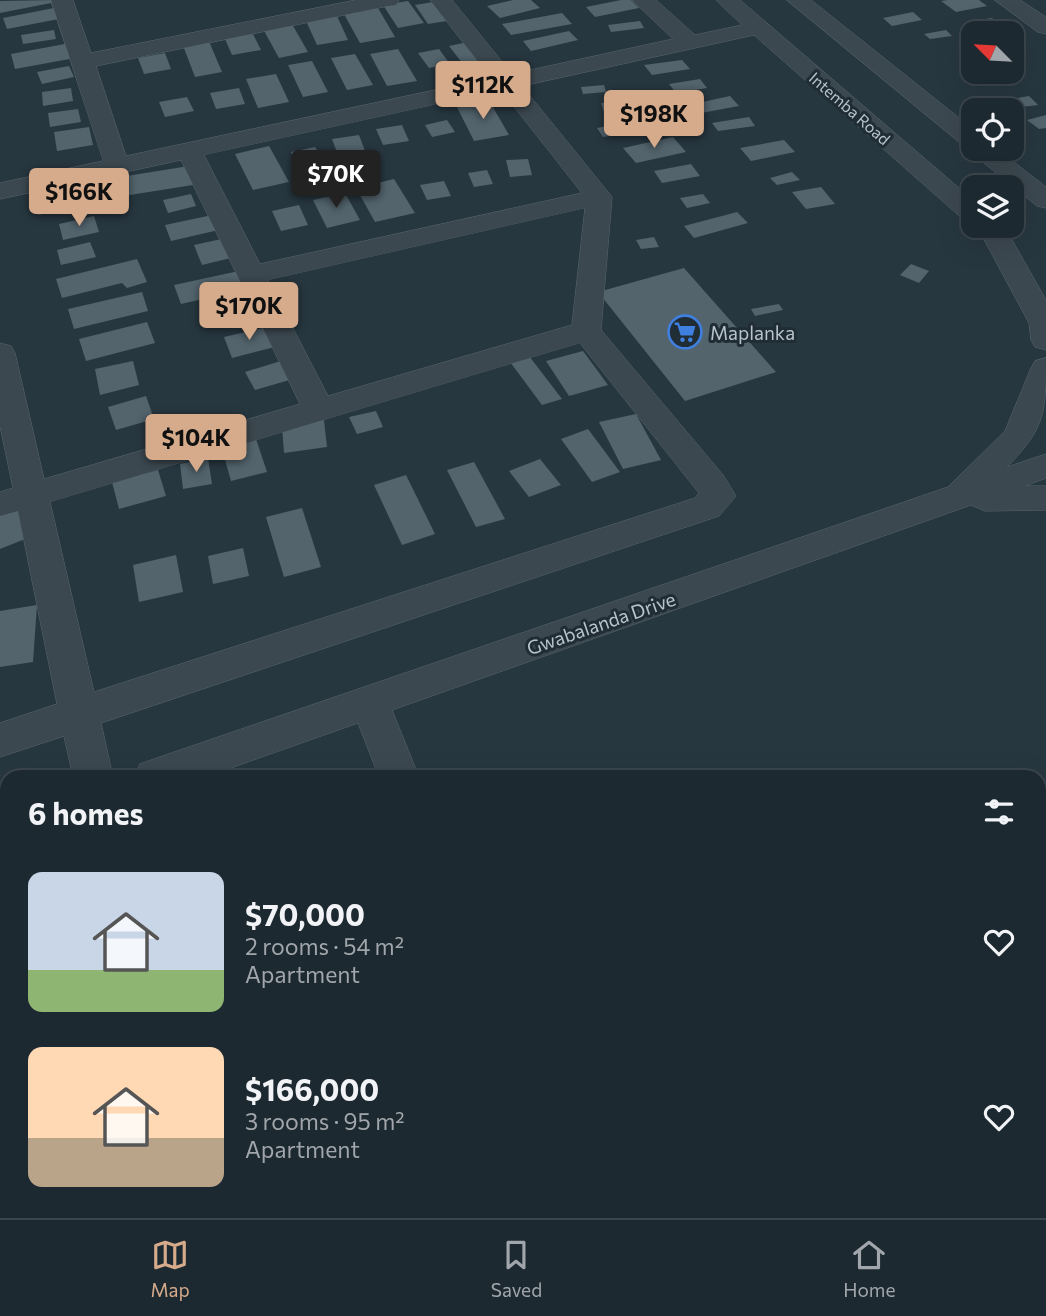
<!DOCTYPE html>
<meta charset="utf-8">
<style>
:root{--surface:#1d2930;--page:#253138;--text:#f1f3f6;--muted:#a0a6ab;--line:#3b454c;--accent:#d6ab8b}
body{margin:0;font-family:Commissioner,sans-serif;background:var(--page);color:var(--text);height:100vh;display:flex;flex-direction:column;font-size:26px;white-space:nowrap}
*{box-sizing:border-box;margin:0}
p{font-size:23px;color:var(--muted)}
.icon{flex:none;width:38px;height:38px;fill:none;stroke:currentColor;stroke-width:2;stroke-linecap:round;stroke-linejoin:round}
.map{position:relative;flex:1;overflow:hidden}
.sheet{position:absolute;left:0px;top:770px;width:1046px;height:448px;display:flex;flex-direction:column;background:var(--surface);border-radius:21px 21px 0 0;box-shadow:0 7px 28px #0002,0 0 0 2px var(--line)}
.sheet>*{flex:none}
.needle{width:46px;rotate:294deg}
.tools{position:absolute;left:961px;top:21px;display:grid;gap:14px}
.tools a{display:grid;place-items:center;width:63px;height:63px;border-radius:14px;background:var(--surface);box-shadow:0 7px 28px #0002,0 0 0 2px var(--line);font-size:35px}
.price{position:absolute;translate:-50% -60px;padding:0 16px;border-radius:7px;background:var(--accent);color:#111;font-size:23px;line-height:46px;filter:drop-shadow(0 2px 4px #0008)}
.price::after{content:'';position:absolute;left:50%;top:42px;width:21px;height:16px;margin-left:-10px;background:inherit;clip-path:polygon(0 0,100% 0,50% 100%)}
.price.selected{background:#222;color:#fff}
ul{padding:0;list-style:none}
li{display:flex;align-items:center;gap:21px;height:175px;padding:0 28px}
li span{display:grid;place-items:center;flex:none;width:196px;height:140px;border-radius:14px;color:#555}
li>.icon{margin-inline-start:auto}
span .icon{width:84px;height:84px;fill:#fffc;stroke-width:1}
li b{font-size:30px}
h2{display:flex;justify-content:space-between;align-items:center;height:84px;padding:0 28px;font-size:30px}
.tabs{display:flex;justify-content:space-around;align-items:center;height:98px;border-top:2px solid var(--line);background:var(--surface);font-size:19px;color:var(--muted)}
.tabs a{display:grid;justify-items:center;gap:4px}
.tabs .selected{color:var(--accent)}
.map>svg:first-child{display:block}
</style>
<div class="map">
<svg width="1046" height="1218" viewBox="0 0 1046 1218">
<rect width="100%" height="100%" fill="#273740"/>
<polygon fill="#2a4340" points="31,1211 198,1211 181,1218 32,1218"/>
<g fill="#53646d">
<polygon points="55,0 56,2 0,13 0,1"/>
<polygon points="513,0 531,0 540,8 500,18 487,6"/>
<polygon points="621,0 631,0 639,8 595,17 586,7"/>
<polygon points="948,0 979,0 987,6 956,12 941,1"/>
<polygon points="408,1 424,23 398,28 383,5"/>
<polygon points="439,1 453,20 428,24 415,5"/>
<polygon points="59,7 64,18 7,29 3,18"/>
<polygon points="378,8 395,37 360,43 344,14"/>
<polygon points="913,12 922,20 892,26 883,18"/>
<polygon points="562,13 572,24 511,35 502,24"/>
<polygon points="337,16 348,40 317,45 306,21"/>
<polygon points="992,18 1002,26 982,29 973,21"/>
<polygon points="640,21 644,28 611,32 608,25"/>
<polygon points="292,24 308,52 279,58 263,29"/>
<polygon points="54,30 56,39 23,44 21,35"/>
<polygon points="946,30 952,36 930,39 924,34"/>
<polygon points="569,31 578,40 531,51 523,41"/>
<polygon points="253,34 261,50 232,55 225,39"/>
<polygon points="208,39 222,72 195,77 182,43"/>
<polygon points="468,42 482,61 463,64 449,46"/>
<polygon points="70,43 75,58 15,69 11,54"/>
<polygon points="398,49 417,81 387,86 370,54"/>
<polygon points="439,49 450,64 429,68 418,53"/>
<polygon points="165,53 171,69 144,74 138,58"/>
<polygon points="355,54 373,85 347,90 331,58"/>
<polygon points="682,60 690,69 652,75 644,65"/>
<polygon points="312,61 328,92 303,97 288,65"/>
<polygon points="69,66 74,77 42,84 37,72"/>
<polygon points="996,73 1004,82 981,85 972,75"/>
<polygon points="276,74 289,102 258,108 246,79"/>
<polygon points="700,79 707,88 676,93 669,84"/>
<polygon points="604,85 606,92 583,94 581,87"/>
<polygon points="71,88 73,101 43,106 42,92"/>
<polygon points="239,88 245,104 216,109 210,93"/>
<polygon points="730,96 739,106 701,113 693,104"/>
<polygon points="1029,96 1038,105 1014,108 1005,100"/>
<polygon points="187,97 194,111 165,117 159,102"/>
<polygon points="627,101 631,110 604,112 601,103"/>
<polygon points="490,102 509,135 474,141 457,107"/>
<polygon points="78,109 81,122 50,127 48,113"/>
<polygon points="1046,115 1046,128 1039,129 1027,120"/>
<polygon points="749,117 755,126 718,131 712,123"/>
<polygon points="447,120 455,132 432,137 425,125"/>
<polygon points="639,120 646,130 603,137 597,128"/>
<polygon points="402,125 409,141 383,145 376,129"/>
<polygon points="89,127 93,145 57,151 54,132"/>
<polygon points="359,135 365,151 338,155 332,139"/>
<polygon points="673,137 686,152 636,163 623,148"/>
<polygon points="784,140 795,152 751,161 740,148"/>
<polygon points="269,146 289,182 253,190 235,154"/>
<polygon points="315,147 325,163 300,169 291,152"/>
<polygon points="528,159 532,175 510,177 506,160"/>
<polygon points="691,164 700,176 662,183 654,171"/>
<polygon points="189,166 193,185 111,198 108,179"/>
<polygon points="487,170 493,184 474,187 468,173"/>
<polygon points="792,172 800,180 777,185 770,178"/>
<polygon points="394,179 415,213 375,222 356,188"/>
<polygon points="444,181 451,196 427,200 420,185"/>
<polygon points="821,187 835,204 806,209 792,192"/>
<polygon points="89,188 93,204 38,215 36,205 46,197"/>
<polygon points="345,193 360,220 327,228 313,200"/>
<polygon points="191,194 196,206 168,213 163,200"/>
<polygon points="703,194 710,203 687,208 680,198"/>
<polygon points="299,205 308,225 281,231 272,211"/>
<polygon points="737,212 748,223 694,238 684,226"/>
<polygon points="217,214 223,229 171,241 165,225"/>
<polygon points="94,216 99,232 63,240 59,224"/>
<polygon points="654,237 659,247 641,249 636,240"/>
<polygon points="226,238 235,257 202,265 194,245"/>
<polygon points="90,242 96,257 61,265 57,250"/>
<polygon points="137,259 147,282 127,288 122,283 62,298 56,279"/>
<polygon points="911,264 929,271 919,283 900,275"/>
<polygon points="684,268 776,372 685,401 598,292"/>
<polygon points="239,271 246,289 181,304 174,285"/>
<polygon points="142,292 148,311 74,329 68,309"/>
<polygon points="241,300 248,319 212,327 205,309"/>
<polygon points="779,304 783,310 755,316 751,309"/>
<polygon points="147,322 155,343 86,361 79,339"/>
<polygon points="267,327 275,347 232,358 224,337"/>
<polygon points="583,351 608,385 569,396 546,361"/>
<polygon points="526,352 562,399 542,405 507,358"/>
<polygon points="284,360 293,379 255,390 245,372"/>
<polygon points="133,361 139,385 100,395 95,369"/>
<polygon points="146,396 154,419 116,430 108,407"/>
<polygon points="376,411 383,427 357,434 349,417"/>
<polygon points="636,414 661,460 623,469 599,422"/>
<polygon points="324,420 327,447 284,453 282,426"/>
<polygon points="588,429 620,472 592,482 561,439"/>
<polygon points="254,433 267,472 231,481 220,442"/>
<polygon points="208,458 212,484 183,489 180,464"/>
<polygon points="540,459 561,485 529,497 509,471"/>
<polygon points="474,462 505,519 476,527 447,470"/>
<polygon points="158,470 166,496 119,509 112,482"/>
<polygon points="406,475 435,534 402,545 374,485"/>
<polygon points="17,508 30,537 0,549 0,515"/>
<polygon points="302,508 321,567 284,577 266,517"/>
<polygon points="243,548 249,576 213,584 208,556"/>
<polygon points="176,555 183,592 139,602 133,565"/>
<polygon points="37,605 33,662 0,667 0,611"/>
</g>
<g fill="none" stroke-linecap="round" stroke-linejoin="round">
<defs>
<g id="minor">
<path d="M51 0H73L91 53 356 0H399L396 5 388 6 96 66 126 156 491 78 430 0H452L512 74 673 39 632 0H656L695 35 742 25 716 0H740L973 200V222L964 220 754 35 522 86 612 197 601 330 723 475 736 496 719 516 101 723 113 777H73L64 736 0 757V723L57 704 18 511 0 516V492L13 488 0 426V343L11 346 15 353 44 479 300 404 181 160 0 199V183L103 161ZM501 90 582 193 260 264 204 155ZM585 208 572 325 328 396 268 280ZM580 343 699 493 695 498 94 692 50 502Z"/>
<polygon points="787,0 811,0 973,129 973,149 997,149 1046,187 1046,208 1037,206 973,154 970,148 964,146"/>
<polygon points="995,0 1020,0 1046,17 1046,34 1038,32"/>
<polygon points="984,226 1004,226 1046,300 1046,350 1035,347 1031,340 1029,323 980,232"/>
<path d="M1046 358C1046 412 1046 427 1007 467L1046 454V478L1025 486H1046V510L985 511 971 505 392 710 419 777H379L358 723 205 777H134L140 764 154 759 948 487 1005 431 1031 368 1035 361Z"/>
<polygon points="7,810 7,848 0,850 0,812"/>
</g>
</defs>
<use href="#minor" stroke="#59666d" stroke-width="1"/>
<use href="#minor" fill="#3c4850" fill-rule="evenodd"/>
</g>
<defs>
<symbol id="supermarket-ring" viewBox="-11 -11 22 22"><circle r="9.5" fill="#202d35" stroke="#3f7fe0" stroke-width="1.5"/><path d="M-6-5.5h2.5l.6 2H6L4.5 2H-2.5L-4.4-4H-6ZM-1.5 3.2a1.3 1.3 0 1 0 .1 0ZM3 3.2a1.3 1.3 0 1 0 .1 0Z" fill="#3f7fe0"/></symbol>
</defs>
<g fill-rule="evenodd">
<use href="#supermarket-ring" x="666" y="313" width="38" height="38"/>
</g>
<g text-anchor="middle" dominant-baseline="central" stroke-width="6" stroke-linejoin="round" paint-order="stroke">
<g font-size="16" fill="#b8c3ca" stroke="#202d35">
<text transform="translate(850 108) rotate(41)">Intemba Road</text>
</g>
<g font-size="19" fill="#b8c3ca" stroke="#202d35" text-anchor="start">
<text x="710" y="332">Maplanka</text>
</g>
<g font-size="19" fill="#b8c3ca" stroke="#202d35">
<text transform="translate(601 623) rotate(-19)">Gwabalanda Drive</text>
</g>
</g>
</svg>
<div class="tools">
<a><svg class="needle" viewBox="-14 -14 28 28"><path d="M0-13l5 13h-10z" fill="#e53935"/><path d="M0 13l5-13h-10z" fill="#a0a6ab"/></svg></a>
<a><svg class="icon" aria-label="locate" viewBox="0 0 24 24"><circle cx="12" cy="12" r="6"/><path d="M12 2v4M12 18v4M2 12h4M18 12h4"/></svg></a>
<a><svg class="icon" aria-label="layers" viewBox="0 0 24 24"><path d="M12 4l9 5-9 5-9-5zM3 14l9 5 9-5"/></svg></a>
</div>
<b class="price" style="left:483px;top:121px">$112K</b>
<b class="price" style="left:654px;top:150px">$198K</b>
<b class="price selected" style="left:336px;top:210px">$70K</b>
<b class="price" style="left:79px;top:228px">$166K</b>
<b class="price" style="left:249px;top:342px">$170K</b>
<b class="price" style="left:196px;top:474px">$104K</b>
<section class="sheet">
<h2>6 homes<svg class="icon" aria-label="filters" viewBox="0 0 24 24"><path d="M4 7h16M4 17h16"/><circle cx="9" cy="7" r="2"/><circle cx="15" cy="17" r="2"/></svg></h2>
<ul>
<li><span style="background:linear-gradient(#c9d6e8 70%,#8fb573 0)"><svg class="icon" aria-label="home" viewBox="0 0 24 24"><path d="M3 11l9-7 9 7M6 9v11h12V9"/></svg></span><div><b>$70,000</b><p>2 rooms · 54 m²</p><p>Apartment</p></div><svg class="icon" aria-label="heart" viewBox="0 0 24 24"><path d="M12 20l-8-8c-3-5 5-10 8-4 3-6 11-1 8 4z"/></svg></li>
<li><span style="background:linear-gradient(#ffd9b3 65%,#b9a48a 0)"><svg class="icon" aria-label="home" viewBox="0 0 24 24"><path d="M3 11l9-7 9 7M6 9v11h12V9"/></svg></span><div><b>$166,000</b><p>3 rooms · 95 m²</p><p>Apartment</p></div><svg class="icon" aria-label="heart" viewBox="0 0 24 24"><path d="M12 20l-8-8c-3-5 5-10 8-4 3-6 11-1 8 4z"/></svg></li>
</ul>
</section>
</div>
<nav class="tabs">
<a class="selected"><svg class="icon" aria-label="map" viewBox="0 0 24 24"><path d="M3 6l6-2 6 2 6-2v14l-6 2-6-2-6 2zM9 4v14M15 6v14"/></svg>Map</a>
<a><svg class="icon" aria-label="saved" viewBox="0 0 24 24"><path d="M7 4h10v16l-5-4-5 4z"/></svg>Saved</a>
<a><svg class="icon" aria-label="home" viewBox="0 0 24 24"><path d="M3 11l9-7 9 7M6 9v11h12V9"/></svg>Home</a>
</nav>
